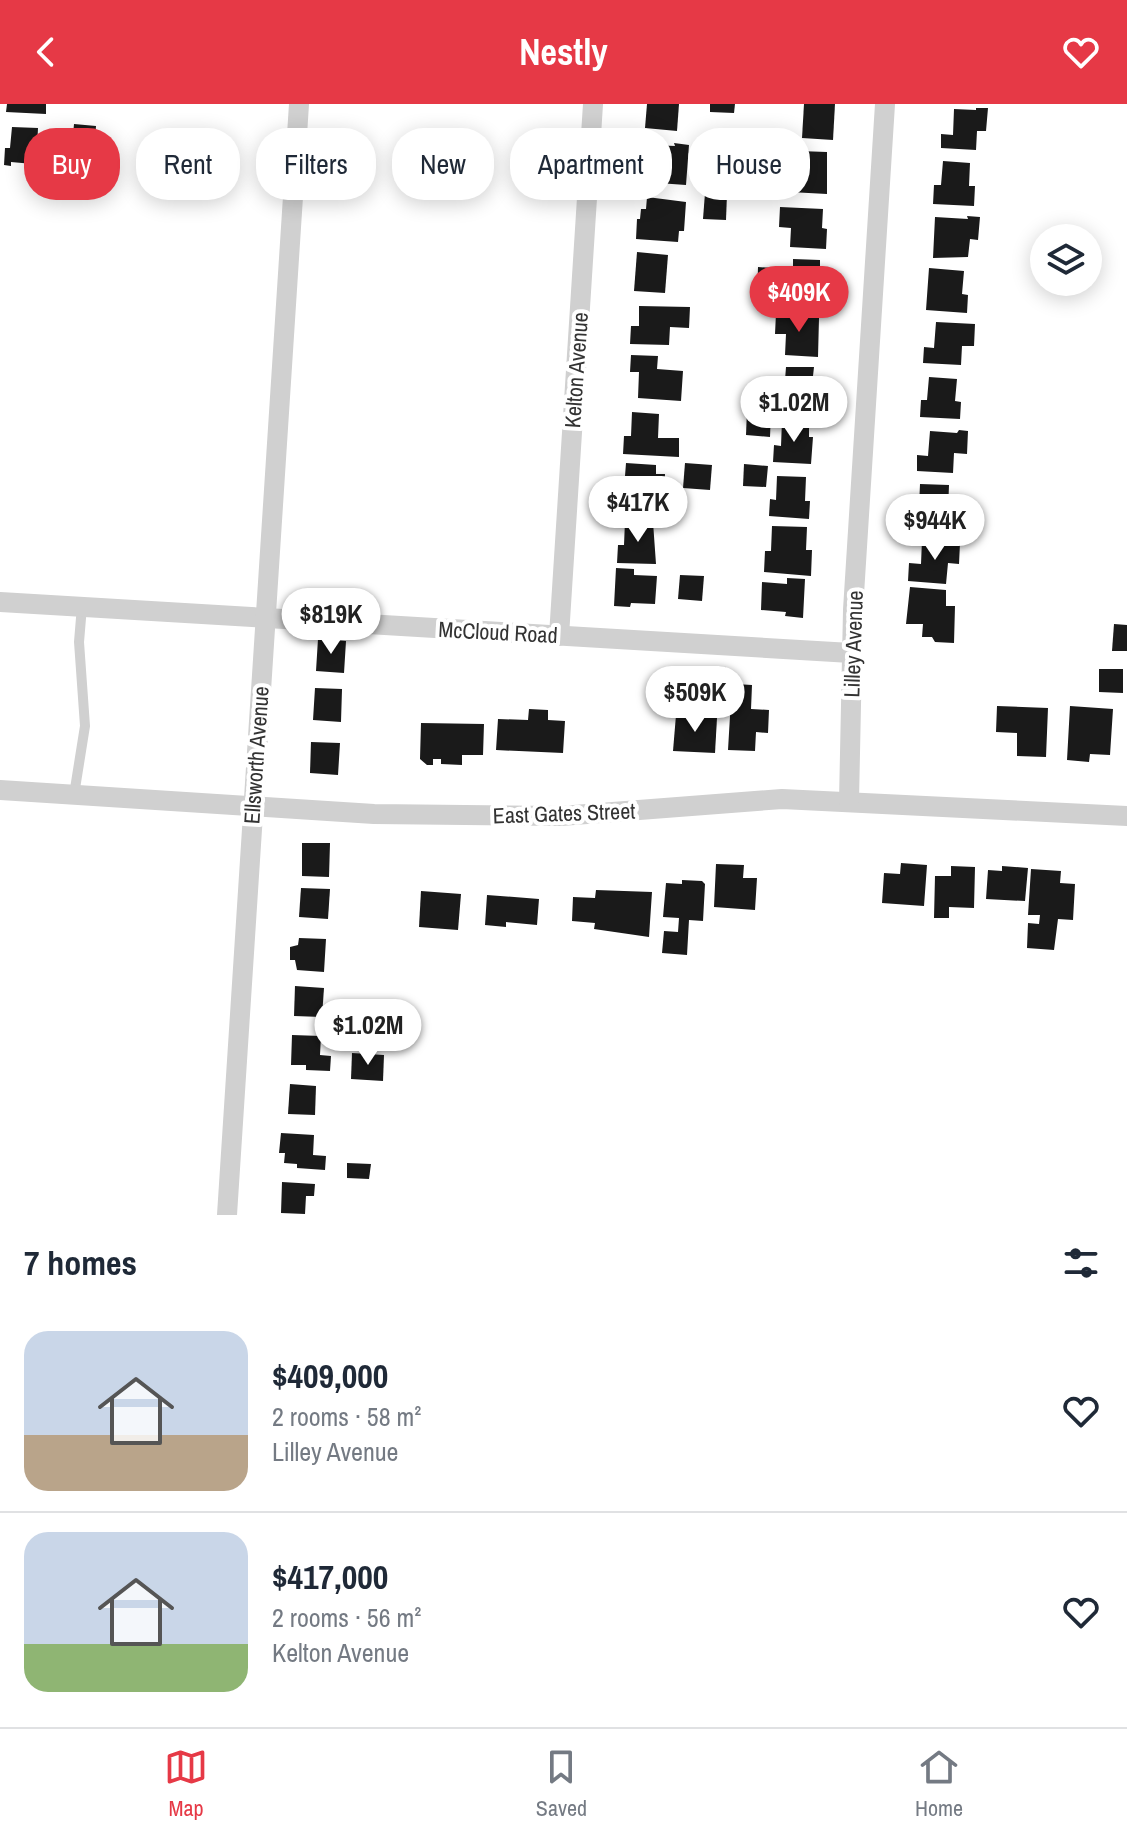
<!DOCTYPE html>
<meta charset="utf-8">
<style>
:root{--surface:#fff;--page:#f6f6f7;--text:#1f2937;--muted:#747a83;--line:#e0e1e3;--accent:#e63946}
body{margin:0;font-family:"Archivo Narrow",sans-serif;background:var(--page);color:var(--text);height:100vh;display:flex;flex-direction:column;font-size:30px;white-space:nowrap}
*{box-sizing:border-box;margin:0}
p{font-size:26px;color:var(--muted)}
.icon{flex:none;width:44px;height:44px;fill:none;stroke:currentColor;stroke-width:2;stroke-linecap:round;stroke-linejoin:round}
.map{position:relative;height:1111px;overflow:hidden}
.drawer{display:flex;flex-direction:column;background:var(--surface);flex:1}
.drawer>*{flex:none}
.guide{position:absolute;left:24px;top:24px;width:1080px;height:72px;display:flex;gap:16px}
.fabs{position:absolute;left:1030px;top:120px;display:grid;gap:16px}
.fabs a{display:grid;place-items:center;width:72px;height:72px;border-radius:50%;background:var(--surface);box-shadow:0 4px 20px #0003;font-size:40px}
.price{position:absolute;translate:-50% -68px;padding:0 18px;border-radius:28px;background:#fff;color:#222;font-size:26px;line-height:52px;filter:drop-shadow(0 2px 4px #0008)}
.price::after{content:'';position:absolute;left:50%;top:48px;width:24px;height:18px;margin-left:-12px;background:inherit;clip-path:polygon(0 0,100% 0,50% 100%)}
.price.on{background:var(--accent);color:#fff}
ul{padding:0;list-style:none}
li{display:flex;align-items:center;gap:24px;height:200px;padding:0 24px}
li+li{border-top:2px solid var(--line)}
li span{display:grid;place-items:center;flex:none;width:224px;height:160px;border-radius:24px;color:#555}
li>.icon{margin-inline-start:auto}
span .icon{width:96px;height:96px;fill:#fffc;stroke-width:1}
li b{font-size:34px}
h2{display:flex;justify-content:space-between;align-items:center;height:96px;padding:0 24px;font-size:34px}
.pill{padding:0 28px;border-radius:32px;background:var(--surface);box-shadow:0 4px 20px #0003;font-size:28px;line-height:72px}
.pill.on{background:var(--accent);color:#fff}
header{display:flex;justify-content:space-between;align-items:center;height:104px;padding:0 24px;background:var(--accent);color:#fff;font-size:36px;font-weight:800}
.dock{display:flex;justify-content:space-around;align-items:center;height:112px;border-top:2px solid var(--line);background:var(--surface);font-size:22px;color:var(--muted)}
.dock a{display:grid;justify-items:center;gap:4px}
.dock .on{color:var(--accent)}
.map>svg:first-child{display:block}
</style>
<header><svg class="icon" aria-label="back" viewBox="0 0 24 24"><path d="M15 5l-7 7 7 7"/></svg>Nestly<svg class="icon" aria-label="heart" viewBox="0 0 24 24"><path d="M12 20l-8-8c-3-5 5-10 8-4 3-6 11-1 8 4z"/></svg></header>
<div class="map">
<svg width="1127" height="1111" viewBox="0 0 1127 1111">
<rect width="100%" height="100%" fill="#fff"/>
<g fill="#1a1a1a">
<polygon points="7,0 46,0 46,10 6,8"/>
<polygon points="647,0 679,0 677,27 645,24"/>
<polygon points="710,0 735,0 734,9 710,8"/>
<polygon points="804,0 835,0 833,36 802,34"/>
<polygon points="976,4 988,4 986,27 977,27 976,46 941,44 941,30 953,31 954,5 976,6"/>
<polygon points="74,20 96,22 94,45 72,42"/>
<polygon points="12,23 38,24 37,44 42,44 40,65 33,64 33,60 11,58 11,62 4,61 5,44 10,44"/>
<polygon points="711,36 732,37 731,57 710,57"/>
<polygon points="674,39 689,41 686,81 644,78 646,46 651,46 651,41 675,42"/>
<polygon points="799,47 827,48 827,90 790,88 792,71 798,71"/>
<polygon points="943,57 970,59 969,82 975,82 974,102 933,100 934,81 941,81"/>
<polygon points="705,89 727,90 726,116 703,115"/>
<polygon points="647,93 686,98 684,127 679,127 678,138 636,135 637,115 640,115 641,105 646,105"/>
<polygon points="780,103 823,105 822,124 827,125 826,145 790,143 791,124 779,123"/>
<polygon points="967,112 980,113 978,136 970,135 968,153 933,154 935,113 968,115"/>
<polygon points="637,148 668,151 665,189 634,187"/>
<polygon points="793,155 820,156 820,179 825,179 825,200 757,198 758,163 774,164 774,170 779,170 779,179 793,179"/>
<polygon points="929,164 964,167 962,190 968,191 967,209 926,206"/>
<polygon points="639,202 690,203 689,224 670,223 669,241 630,240 631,222 639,222"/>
<polygon points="776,209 819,214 818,253 785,251 786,230 775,230"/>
<polygon points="936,218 975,220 974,242 962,242 961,261 923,259 924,243 934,244"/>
<polygon points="631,251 658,252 657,265 683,267 681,297 638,294 639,268 630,268"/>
<polygon points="786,263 814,263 811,290 816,290 815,307 777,303 778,288 784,289"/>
<polygon points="929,273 957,275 955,297 961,298 960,315 920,313 921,296 927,296"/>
<polygon points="747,306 771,308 770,333 746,331"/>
<polygon points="632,308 659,310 658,334 679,334 679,353 623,350 624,332 631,332"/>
<polygon points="782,317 809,318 809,333 813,333 811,360 773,358 774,341 781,342"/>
<polygon points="959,326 968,327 967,350 954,349 953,369 917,367 917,351 928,352 930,327 957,329"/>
<polygon points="626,359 656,361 656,370 665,370 664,395 660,397 659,407 618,404 620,372 625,372"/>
<polygon points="685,359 712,361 710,386 683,384"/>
<polygon points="744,360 768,362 766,383 743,382"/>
<polygon points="777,372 806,373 805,397 810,397 809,415 769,412 770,395 776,396"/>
<polygon points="920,380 949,381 948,407 957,407 956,424 913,422 913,403 919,403"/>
<polygon points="625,417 653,418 656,460 617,459 618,441 624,441"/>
<polygon points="772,422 807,423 806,446 812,446 811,472 764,468 765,447 771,447"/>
<polygon points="922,436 960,439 959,460 948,459 946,480 908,477 909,459 921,460"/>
<polygon points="616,464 634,465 634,471 657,472 655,500 631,499 630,503 614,502"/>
<polygon points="680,471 704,472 702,497 678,495"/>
<polygon points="787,474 805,475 803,514 785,512 786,508 761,506 762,478 787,480"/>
<polygon points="910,483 946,486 946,502 955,502 954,539 935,538 932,533 922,533 923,520 906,520"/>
<polygon points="1114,520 1127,521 1127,547 1112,547"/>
<polygon points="318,535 346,537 344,569 316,567"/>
<polygon points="704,562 726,563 724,587 703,586"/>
<polygon points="1099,565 1123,565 1123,589 1099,588"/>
<polygon points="735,580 752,581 751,605 769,606 768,629 756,628 755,647 728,646 731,595 734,595"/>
<polygon points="315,584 342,585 341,618 313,616"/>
<polygon points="997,602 1048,604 1046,653 1017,652 1017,629 996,628"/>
<polygon points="1070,602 1113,605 1110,651 1090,650 1089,658 1067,656"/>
<polygon points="529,605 548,606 548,616 565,617 563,649 496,646 498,615 528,616"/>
<polygon points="676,611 717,614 715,649 673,647"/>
<polygon points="421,619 484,620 483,651 462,651 462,661 441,660 441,655 433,655 433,661 427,661 420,655"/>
<polygon points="311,638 340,639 338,671 310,669"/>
<polygon points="302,739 330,739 329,773 302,772"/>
<polygon points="901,759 927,761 924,802 882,799 884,769 900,770"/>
<polygon points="716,760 744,761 743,774 757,774 755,806 714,803"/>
<polygon points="951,762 975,763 974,804 949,803 949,814 934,814 935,772 951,772"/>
<polygon points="1002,762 1028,764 1025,797 986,795 988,766 1002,767"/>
<polygon points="1031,765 1061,767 1060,779 1075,780 1073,816 1058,815 1054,846 1027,844 1028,819 1039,820 1040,811 1028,811"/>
<polygon points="682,776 702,777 705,780 703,817 689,816 687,851 662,849 664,827 678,828 679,814 663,813 666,779 682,780"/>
<polygon points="301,784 330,785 328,815 299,813"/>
<polygon points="596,786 652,788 649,833 594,825 595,819 572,817 573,793 595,794"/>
<polygon points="421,787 461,790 458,826 419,823"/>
<polygon points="487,791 539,795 537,821 506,818 506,823 485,821"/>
<polygon points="299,834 326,835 324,868 297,866 295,856 290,856 290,843 298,841"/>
<polygon points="295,882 324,884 322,913 294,912"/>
<polygon points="363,912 385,914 384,929 362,927"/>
<polygon points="292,931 321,932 320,951 331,952 330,967 306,966 306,961 291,961"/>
<polygon points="352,949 384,951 383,977 351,975"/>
<polygon points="290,980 316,982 315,1011 288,1010"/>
<polygon points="281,1029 314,1031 313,1051 326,1052 325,1066 297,1064 297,1060 284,1059 285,1049 279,1049"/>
<polygon points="347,1059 371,1060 369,1075 347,1074"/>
<polygon points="282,1078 315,1080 314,1092 306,1092 305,1110 281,1109"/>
</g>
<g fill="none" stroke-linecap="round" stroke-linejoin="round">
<polyline stroke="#d0d0d0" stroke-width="10" points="74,691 85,622 79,538 82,502"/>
<g stroke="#d0d0d0" stroke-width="20">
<polyline points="0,498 851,549"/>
<polyline points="559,532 593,0"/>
<polyline points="0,686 374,710 561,712 782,695 1127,712"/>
<polyline points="849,697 853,506 885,0"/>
<polyline points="227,1111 299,0"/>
</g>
</g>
<g text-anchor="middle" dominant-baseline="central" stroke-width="8" stroke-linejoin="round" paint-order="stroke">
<g font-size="22" fill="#333" stroke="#fff">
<text transform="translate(576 266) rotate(-86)">Kelton Avenue</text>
<text transform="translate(498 528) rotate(3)">McCloud Road</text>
<text transform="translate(853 540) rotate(-88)">Lilley Avenue</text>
<text transform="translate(256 651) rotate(-86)">Ellsworth Avenue</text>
<text transform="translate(564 709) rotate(-2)">East Gates Street</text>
</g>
</g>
</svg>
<div class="fabs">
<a><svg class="icon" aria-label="layers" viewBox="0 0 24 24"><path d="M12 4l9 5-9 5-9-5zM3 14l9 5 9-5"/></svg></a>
</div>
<b class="price on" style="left:799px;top:230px">$409K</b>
<b class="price" style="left:794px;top:340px">$1.02M</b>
<b class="price" style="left:638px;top:440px">$417K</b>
<b class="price" style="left:935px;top:458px">$944K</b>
<b class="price" style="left:331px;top:552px">$819K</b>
<b class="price" style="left:695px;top:630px">$509K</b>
<b class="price" style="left:368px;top:963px">$1.02M</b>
<div class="guide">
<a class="pill on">Buy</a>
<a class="pill">Rent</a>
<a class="pill">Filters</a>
<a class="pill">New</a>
<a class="pill">Apartment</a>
<a class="pill">House</a>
</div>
</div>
<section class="drawer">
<h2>7 homes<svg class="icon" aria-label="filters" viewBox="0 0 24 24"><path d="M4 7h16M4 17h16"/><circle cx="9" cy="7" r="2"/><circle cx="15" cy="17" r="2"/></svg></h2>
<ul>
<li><span style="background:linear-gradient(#c9d6e8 65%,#b9a48a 0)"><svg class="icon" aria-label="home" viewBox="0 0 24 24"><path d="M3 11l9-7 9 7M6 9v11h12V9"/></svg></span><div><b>$409,000</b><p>2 rooms · 58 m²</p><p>Lilley Avenue</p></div><svg class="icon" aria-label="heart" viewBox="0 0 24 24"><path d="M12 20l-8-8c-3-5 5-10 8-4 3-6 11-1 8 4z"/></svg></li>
<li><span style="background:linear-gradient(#c9d6e8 70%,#8fb573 0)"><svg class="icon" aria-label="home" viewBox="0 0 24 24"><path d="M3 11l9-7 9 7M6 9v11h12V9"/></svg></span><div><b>$417,000</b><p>2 rooms · 56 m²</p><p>Kelton Avenue</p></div><svg class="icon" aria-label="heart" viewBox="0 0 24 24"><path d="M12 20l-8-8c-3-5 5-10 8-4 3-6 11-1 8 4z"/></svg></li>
</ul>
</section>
<nav class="dock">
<a class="on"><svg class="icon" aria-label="map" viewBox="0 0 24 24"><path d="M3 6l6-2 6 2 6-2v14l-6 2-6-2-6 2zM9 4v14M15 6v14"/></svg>Map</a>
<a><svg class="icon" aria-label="saved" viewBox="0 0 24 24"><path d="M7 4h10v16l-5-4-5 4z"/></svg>Saved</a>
<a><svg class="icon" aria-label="home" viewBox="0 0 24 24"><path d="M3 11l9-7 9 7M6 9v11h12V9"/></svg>Home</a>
</nav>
